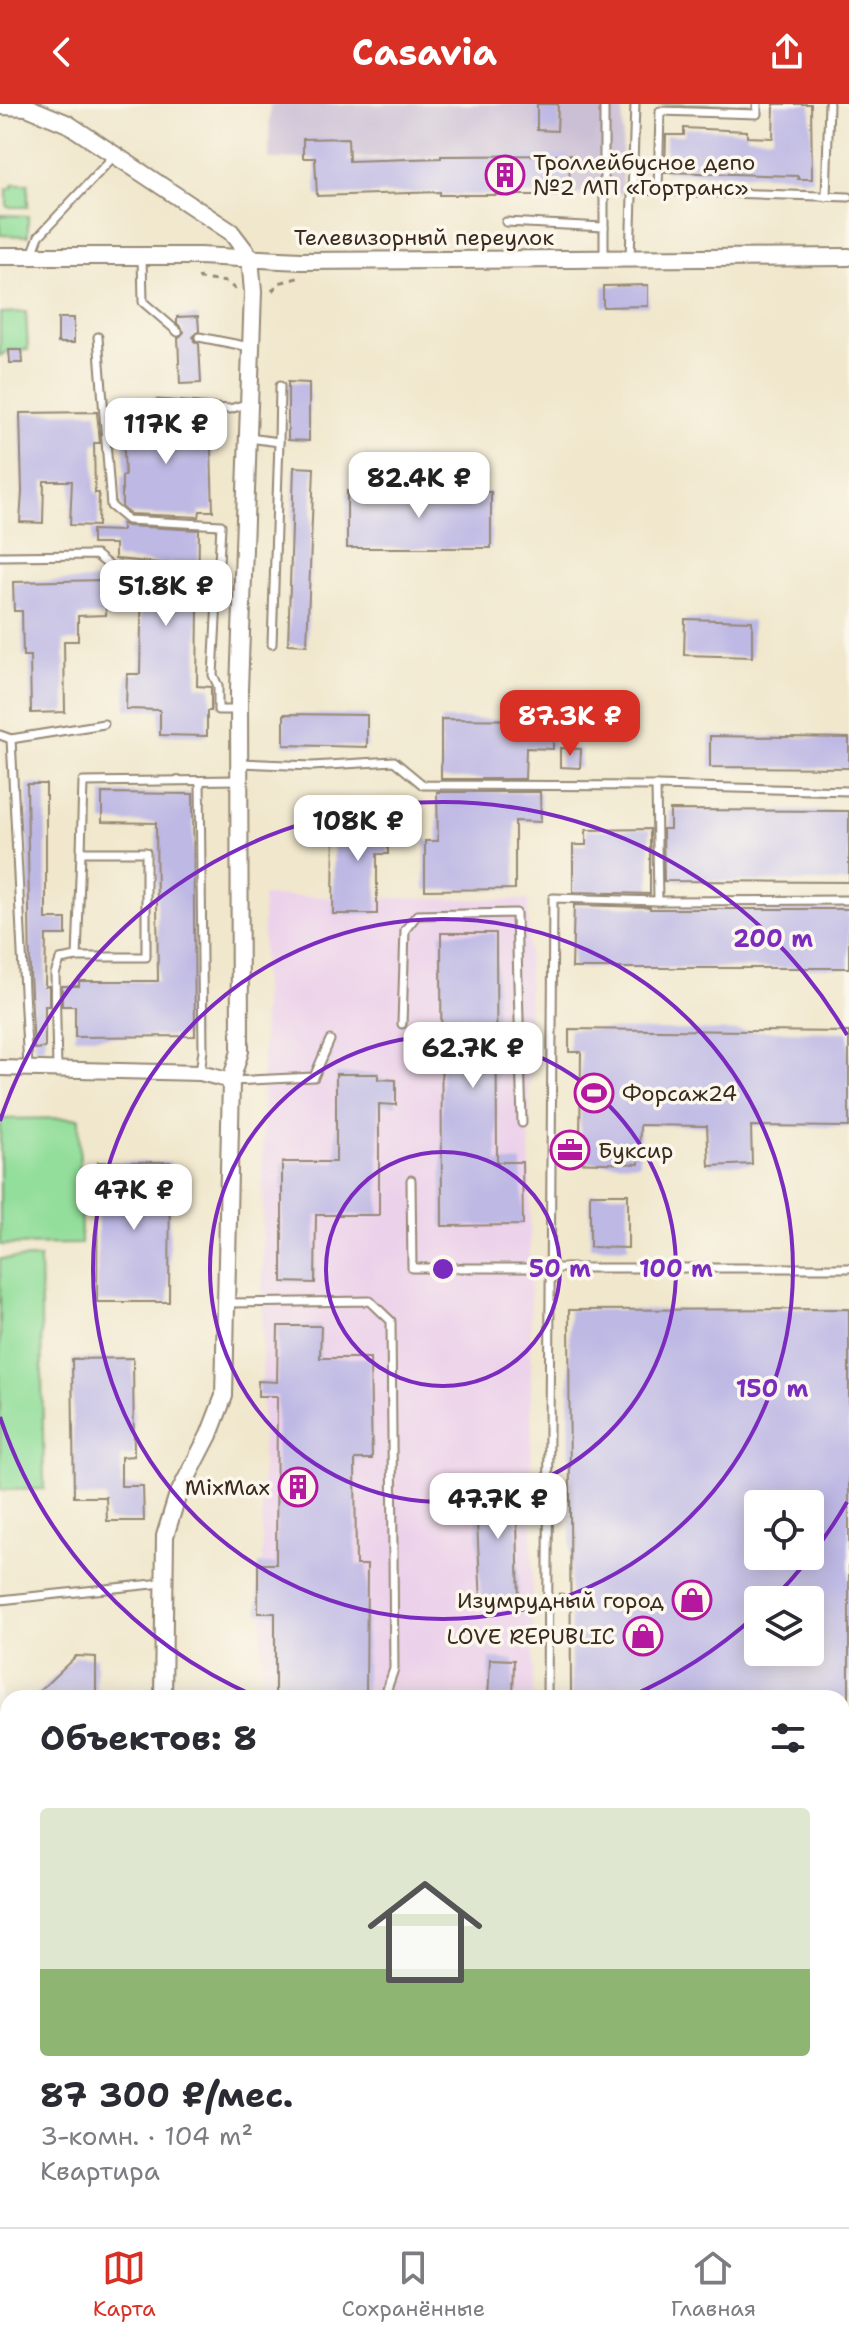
<!DOCTYPE html>
<html lang="ru">
<meta charset="utf-8">
<style>
:root{--surface:#fff;--page:#f7f7f7;--text:#2b2b33;--muted:#7c7c81;--line:#e1e1e2;--accent:#d93025}
body{margin:0;font-family:"Shantell Sans",sans-serif;background:var(--page);color:var(--text);height:100vh;display:flex;flex-direction:column;font-size:30px;white-space:nowrap}
*{box-sizing:border-box;margin:0}
p{font-size:26px;color:var(--muted)}
.icon{flex:none;width:44px;height:44px;fill:none;stroke:currentColor;stroke-width:2;stroke-linecap:round;stroke-linejoin:round}
.map{position:relative;flex:1;overflow:hidden}
.panel{position:absolute;left:0px;top:1586px;width:850px;height:538px;display:flex;flex-direction:column;background:var(--surface);border-radius:24px 24px 0 0;box-shadow:0 4px 20px #0003}
.panel>*{flex:none}
.buttons{position:absolute;left:744px;top:1386px;display:grid;gap:16px}
.buttons a{display:grid;place-items:center;width:80px;height:80px;border-radius:8px;background:var(--surface);box-shadow:0 4px 20px #0003;font-size:40px}
.price{position:absolute;translate:-50% -68px;padding:0 18px;border-radius:16px;background:#fff;color:#222;font-size:26px;line-height:52px;filter:drop-shadow(0 2px 4px #0008)}
.price::after{content:'';position:absolute;left:50%;top:48px;width:24px;height:18px;margin-left:-12px;background:inherit;clip-path:polygon(0 0,100% 0,50% 100%)}
.price.on{background:var(--accent);color:#fff}
ul{padding:0;list-style:none}
li{display:grid;align-content:center;gap:16px;height:424px;padding:0 40px}
li span{display:grid;place-items:center;height:248px;border-radius:8px;color:#555}
li>.icon{margin-inline-start:auto}
span .icon{width:144px;height:144px;fill:#fffc;stroke-width:1}
li b{font-size:34px}
h2{display:flex;justify-content:space-between;align-items:center;height:96px;padding:0 40px;font-size:34px}
header{display:flex;justify-content:space-between;align-items:center;height:104px;padding:0 40px;background:var(--accent);color:#fff;font-size:36px;font-weight:700}
.menu{display:flex;justify-content:space-around;align-items:center;height:112px;border-top:2px solid var(--line);background:var(--surface);font-size:22px;color:var(--muted)}
.menu a{display:grid;justify-items:center;gap:4px}
.menu .on{color:var(--accent)}
.map>svg:first-child{display:block}
</style>
<header><svg class="icon" aria-label="back" viewBox="0 0 24 24"><path d="M15 5l-7 7 7 7"/></svg>Casavia<svg class="icon" aria-label="share" viewBox="0 0 24 24"><path d="M12 15V3M7 8l5-5 5 5M5 13v7h14v-7"/></svg></header>
<div class="map">
<svg width="849" height="2123" viewBox="0 0 849 2123">
<rect width="100%" height="100%" fill="#fbf7ec"/>
<filter id="ink" filterUnits="userSpaceOnUse"><feTurbulence type="fractalNoise" baseFrequency=".0125" numOctaves="2"/><feDisplacementMap in="SourceGraphic" scale="16" xChannelSelector="R" yChannelSelector="G"/><feConvolveMatrix kernelMatrix="1 2 1 2 8 2 1 2 1" color-interpolation-filters="sRGB"/></filter>
<filter id="wash" filterUnits="userSpaceOnUse"><feTurbulence type="fractalNoise" baseFrequency=".006" numOctaves="4" result="noise"/><feDisplacementMap in="SourceGraphic" scale="32" xChannelSelector="R" yChannelSelector="G"/><feGaussianBlur stdDeviation="1.8" result="paint"/><feColorMatrix in="noise" values="0 0 0 0 0 0 0 0 0 0 0 0 0 0 0 0 0 1.4 0 .05"/><feComposite in="paint" operator="in"/></filter>
<g filter="url(#wash)">
<rect width="100%" height="100%" fill="#f0e7cc"/>
<polygon fill="#ecd1ea" points="263,792 528,796 533,1594 262,1594"/>
<polygon fill="#cbbfd5" points="270,0 623,0 622,90 440,91 440,52 269,55"/>
<g fill="#92de9a" stroke="#66845c" stroke-width="2">
<polygon points="656,0 750,0 742,4"/>
<polygon points="12,80 28,80 28,103 7,103 7,85 12,84"/>
<polygon points="0,111 28,112 28,132 0,131"/>
<polygon points="26,208 28,246 9,246 0,252 0,209"/>
<polygon points="79,1014 81,1140 0,1141 0,1015"/>
<polygon points="40,1154 44,1385 0,1386 0,1155"/>
<polygon points="842,2104 849,2104 849,2123 298,2123 298,2116 842,2116"/>
</g>
<g id="blocks">
<g fill="#bdb8e4" fill-rule="evenodd">
<polygon points="537,0 558,0 557,27 537,26"/>
<polygon points="774,0 811,0 812,75 798,75 798,72 665,68 666,31 684,31 684,24 747,27 747,33 773,34"/>
<polygon points="348,34 349,57 441,54 441,52 570,51 569,91 440,91 440,88 317,92 315,54 303,54 303,35"/>
<polygon points="648,181 648,202 603,203 603,182"/>
<polygon points="198,212 199,227 193,233 194,237 199,240 201,279 180,280 178,234 184,228 177,219 177,213"/>
<rect x="58" y="214" width="16" height="25"/>
<polygon points="9,246 22,246 23,259 10,259"/>
<polygon points="288,278 309,279 309,337 288,336"/>
<polygon points="137,298 138,318 210,315 213,407 200,407 199,413 130,410 122,403 122,372 125,372 122,299"/>
<polygon points="97,308 100,339 94,339 95,389 99,389 98,422 70,421 72,377 44,377 43,419 20,418 22,388 20,309"/>
<polygon points="294,363 314,364 307,541 288,540"/>
<polygon points="347,387 491,388 491,444 347,444"/>
<polygon points="122,420 128,422 199,426 197,582 211,583 211,607 207,607 207,632 160,631 160,606 126,605 127,570 140,570 142,472 173,472 178,465 172,460 115,455 115,440 92,440 92,426 122,427"/>
<polygon points="105,476 106,511 78,512 78,537 64,537 65,608 31,609 30,552 23,552 22,507 14,507 13,478"/>
<polygon points="685,515 752,517 752,553 684,551"/>
<polygon points="284,610 367,611 367,643 284,641"/>
<polygon points="441,615 553,616 553,645 526,644 525,675 441,675"/>
<polygon points="710,632 849,634 849,664 710,663"/>
<polygon points="560,644 581,645 580,664 560,663"/>
<polygon points="27,680 46,680 46,815 66,815 66,831 46,831 45,882 49,882 49,902 45,902 45,944 34,945 30,870"/>
<polygon points="437,688 540,688 541,718 515,717 515,785 425,786 425,737 438,737"/>
<polygon points="102,689 193,690 195,932 75,933 75,902 62,902 62,882 79,882 79,877 158,877 156,719 102,718"/>
<polygon points="670,706 849,707 849,778 664,777 663,725 670,725"/>
<polygon points="334,713 387,713 388,750 377,750 377,810 333,810"/>
<polygon points="650,725 650,790 573,788 573,741 586,741 586,726"/>
<polygon points="574,801 650,803 650,805 849,805 849,864 572,864"/>
<polygon points="441,829 496,829 497,1058 522,1058 523,1121 442,1122"/>
<polygon points="569,925 849,928 849,1023 751,1022 752,1060 709,1062 707,1022 640,1021 639,1060 565,1058 565,1038 580,1039 581,948 569,948"/>
<polygon points="336,970 378,970 378,975 396,976 396,1001 379,1000 379,1111 316,1111 315,1179 282,1178 282,1058 336,1058"/>
<polygon points="98,1058 170,1058 169,1198 97,1198"/>
<polygon points="590,1090 628,1090 628,1144 590,1143"/>
<path d="M849 1205V1594H571L569 1206ZM758 1400H810V1452H758ZM758 1496H810V1548H758Z"/>
<polygon points="278,1222 321,1222 320,1254 370,1254 372,1355 355,1355 356,1461 367,1461 366,1594 275,1594 275,1509 258,1509 258,1460 276,1460 277,1292 258,1292 258,1277 277,1278"/>
<polygon points="133,1254 134,1352 121,1353 121,1382 143,1382 144,1417 107,1417 106,1393 74,1393 72,1255"/>
<polygon points="516,1377 519,1498 481,1499 475,1378"/>
<polygon points="76,1552 96,1553 96,1594 32,1594"/>
<polygon points="490,1555 514,1556 513,1594 488,1594"/>
</g>
</g>
</g>
<g filter="url(#ink)">
<use href="#blocks" fill-opacity="0" stroke="#968875" stroke-width="2"/>
<g fill="none" stroke-linecap="round" stroke-linejoin="round">
<defs>
<g id="service">
<polyline points="634,86 849,93"/>
<polyline points="658,87 660,7 757,10 757,0"/>
<polyline points="826,93 829,0"/>
<polyline points="506,118 604,123 604,154"/>
<polyline points="604,123 604,0"/>
<polyline points="32,151 39,132 114,52"/>
<polyline points="142,153 143,198 178,228"/>
<polyline points="630,154 635,0"/>
<polyline points="98,233 111,402 128,416 221,421 213,571 218,582 218,606 237,606"/>
<polyline points="199,233 250,243"/>
<polyline points="157,300 230,305 249,299"/>
<polyline points="249,334 279,338 272,540"/>
<polyline points="279,338 280,282"/>
<polyline points="0,452 96,451 112,464 172,466"/>
<polyline points="0,631 11,635 104,620"/>
<polyline points="11,635 28,964"/>
<polyline points="241,659 312,662 394,657 423,681 656,682 658,797 553,794 547,1594"/>
<polyline points="200,677 203,946 200,969"/>
<polyline points="656,682 849,687"/>
<polyline points="658,797 847,796"/>
<polyline points="77,853 81,748"/>
<polyline points="402,920 405,826 417,811 516,809 522,1019"/>
<polyline points="57,966 55,870 60,856 77,853 146,853 146,748 81,748 83,678 239,676"/>
<polyline points="232,977 314,973 330,936"/>
<polyline points="411,1076 412,1164 849,1164"/>
<polyline points="228,1199 370,1197 391,1217 394,1565 384,1594"/>
<polyline points="0,1496 163,1479"/>
<polyline points="0,1887 8,1888"/>
</g>
<polyline id="minor" points="0,964 200,969 231,977"/>
<g id="tertiary">
<polyline points="0,2 27,3 68,20 231,128 250,153 253,188 239,586 240,947 231,977 224,1292 209,1331 177,1393 165,1432 163,1594"/>
<polyline points="0,152 199,152 301,157 849,153"/>
</g>
<g id="secondary">
<polyline points="0,2057 8,2057"/>
<polyline points="842,2070 849,2070"/>
<polyline points="259,2116 259,2123"/>
</g>
</defs>
<use href="#service" stroke="#968875" stroke-width="11"/>
<use href="#minor" stroke="#968875" stroke-width="18"/>
<use href="#tertiary" stroke="#968875" stroke-width="20"/>
<use href="#secondary" stroke="#968875" stroke-width="22"/>
<g stroke="#968875" stroke-width="3" stroke-dasharray="6 6" stroke-linecap="butt">
<polyline points="199,172 200,175 227,178 237,187"/>
<polyline points="272,187 279,179 301,173"/>
<polyline points="558,1490 571,1491"/>
<polyline points="842,1932 849,1932"/>
<polyline points="842,1940 849,1944"/>
<polyline points="842,1954 849,1954"/>
<polyline points="0,2018 8,2018"/>
<polyline points="0,2087 8,2087"/>
<polyline points="844,2123 849,2118"/>
</g>
<use href="#service" stroke="#fff" stroke-width="7"/>
<use href="#minor" stroke="#fff" stroke-width="14"/>
<use href="#tertiary" stroke="#fff" stroke-width="16"/>
<use href="#secondary" stroke="#fae7c3" stroke-width="18"/>
<g stroke="#3b2a1e" stroke-width="5">
<polyline points="758,2116 778,2123"/>
<polyline points="562,2123 578,2116"/>
</g>
</g>
</g>
<g fill="none" stroke="#7b2cbf" stroke-width="4">
<circle cx="443" cy="1165" r="117"/>
<circle cx="443" cy="1165" r="233"/>
<circle cx="443" cy="1165" r="350"/>
<path d="M847 1398A467 467 0 0 1 773 1495M755 1512A467 467 0 0 1 629 1593M257 1593A467 467 0 0 1 0 1313M0 1017A467 467 0 0 1 847 931"/>
</g>
<defs>
<symbol id="building-ring" viewBox="-11 -11 22 22"><circle r="9.5" fill="#fbf7ec" stroke="#b5179e" stroke-width="1.5"/><path d="M-4-6H4V6H1V3H-1V6H-4ZM-2.5-4.3h1.7v1.8h-1.7ZM.8-4.3h1.7v1.8H.8ZM-2.5-1h1.7V.8h-1.7ZM.8-1h1.7V.8H.8Z" fill="#b5179e"/></symbol>
<symbol id="stadium-ring" viewBox="-11 -11 22 22"><circle r="9.5" fill="#fbf7ec" stroke="#b5179e" stroke-width="1.5"/><path d="M0-5a6.5 5 0 1 0 0 10a6.5 5 0 1 0 0-10ZM-3.5-1.8h7v3.6h-7Z" fill="#b5179e"/></symbol>
<symbol id="office-ring" viewBox="-11 -11 22 22"><circle r="9.5" fill="#fbf7ec" stroke="#b5179e" stroke-width="1.5"/><path d="M-6-3h4V-5.5h4V-3h4V5H-6ZM-1-4.5V-3h2v-1.5ZM-6 0V1H6V0Z" fill="#b5179e"/></symbol>
<symbol id="shop-ring" viewBox="-11 -11 22 22"><circle r="9.5" fill="#fbf7ec" stroke="#b5179e" stroke-width="1.5"/><path d="M-5-2.5h2.3a2.7 3.5 0 0 1 5.4 0H5L5.5 6h-11ZM-1.5-2.5h3a1.5 2.3 0 0 0-3 0Z" fill="#b5179e"/></symbol>
</defs>
<g fill-rule="evenodd">
<use href="#building-ring" x="483" y="49" width="44" height="44"/>
<use href="#stadium-ring" x="572" y="967" width="44" height="44"/>
<use href="#office-ring" x="548" y="1024" width="44" height="44"/>
<use href="#building-ring" x="276" y="1361" width="44" height="44"/>
<use href="#shop-ring" x="670" y="1474" width="44" height="44"/>
<use href="#shop-ring" x="621" y="1510" width="44" height="44"/>
</g>
<g text-anchor="middle" dominant-baseline="central" stroke-width="7" stroke-linejoin="round" paint-order="stroke">
<g font-size="22" fill="#3b2a1e" stroke="#fbf7ec" text-anchor="start">
<text x="533" y="58">Троллейбусное депо<tspan x="533" dy="25">№2 МП «Гортранс»</tspan></text>
<text x="622" y="989">Форсаж24</text>
<text x="598" y="1046">Буксир</text>
<text x="270" y="1383" text-anchor="end">MixMax</text>
<text x="664" y="1496" text-anchor="end">Изумрудный город</text>
<text x="615" y="1532" text-anchor="end">LOVE REPUBLIC</text>
</g>
<g font-size="22" fill="#3b2a1e" stroke="#fbf7ec">
<text x="424" y="133">Телевизорный переулок</text>
</g>
</g>
<circle cx="443" cy="1165" r="12" fill="#7b2cbf" stroke="#fbf7ec" stroke-width="4"/>
<g font-size="24" text-anchor="middle" font-weight="bold" fill="#7b2cbf" stroke="#fbf7ec" stroke-width="7" stroke-linejoin="round" paint-order="stroke">
<text x="773" y="843">200 m</text>
<text x="560" y="1173">50 m</text>
<text x="676" y="1173">100 m</text>
<text x="772" y="1293">150 m</text>
</g>
</svg>
<div class="buttons">
<a><svg class="icon" aria-label="locate" viewBox="0 0 24 24"><circle cx="12" cy="12" r="6"/><path d="M12 2v4M12 18v4M2 12h4M18 12h4"/></svg></a>
<a><svg class="icon" aria-label="layers" viewBox="0 0 24 24"><path d="M12 4l9 5-9 5-9-5zM3 14l9 5 9-5"/></svg></a>
</div>
<b class="price" style="left:166px;top:362px">117K ₽</b>
<b class="price" style="left:419px;top:416px">82.4K ₽</b>
<b class="price" style="left:166px;top:524px">51.8K ₽</b>
<b class="price on" style="left:570px;top:654px">87.3K ₽</b>
<b class="price" style="left:358px;top:759px">108K ₽</b>
<b class="price" style="left:473px;top:986px">62.7K ₽</b>
<b class="price" style="left:134px;top:1128px">47K ₽</b>
<b class="price" style="left:498px;top:1437px">47.7K ₽</b>
<section class="panel">
<h2>Объектов: 8<svg class="icon" aria-label="filters" viewBox="0 0 24 24"><path d="M4 7h16M4 17h16"/><circle cx="9" cy="7" r="2"/><circle cx="15" cy="17" r="2"/></svg></h2>
<ul>
<li><span style="background:linear-gradient(#dfe7d0 65%,#8fb573 0)"><svg class="icon" aria-label="home" viewBox="0 0 24 24"><path d="M3 11l9-7 9 7M6 9v11h12V9"/></svg></span><div><b>87 300 ₽/мес.</b><p>3-комн. · 104 m²</p><p>Квартира</p></div></li>
</ul>
</section>
</div>
<nav class="menu">
<a class="on"><svg class="icon" aria-label="map" viewBox="0 0 24 24"><path d="M3 6l6-2 6 2 6-2v14l-6 2-6-2-6 2zM9 4v14M15 6v14"/></svg>Карта</a>
<a><svg class="icon" aria-label="saved" viewBox="0 0 24 24"><path d="M7 4h10v16l-5-4-5 4z"/></svg>Сохранённые</a>
<a><svg class="icon" aria-label="home" viewBox="0 0 24 24"><path d="M3 11l9-7 9 7M6 9v11h12V9"/></svg>Главная</a>
</nav>
